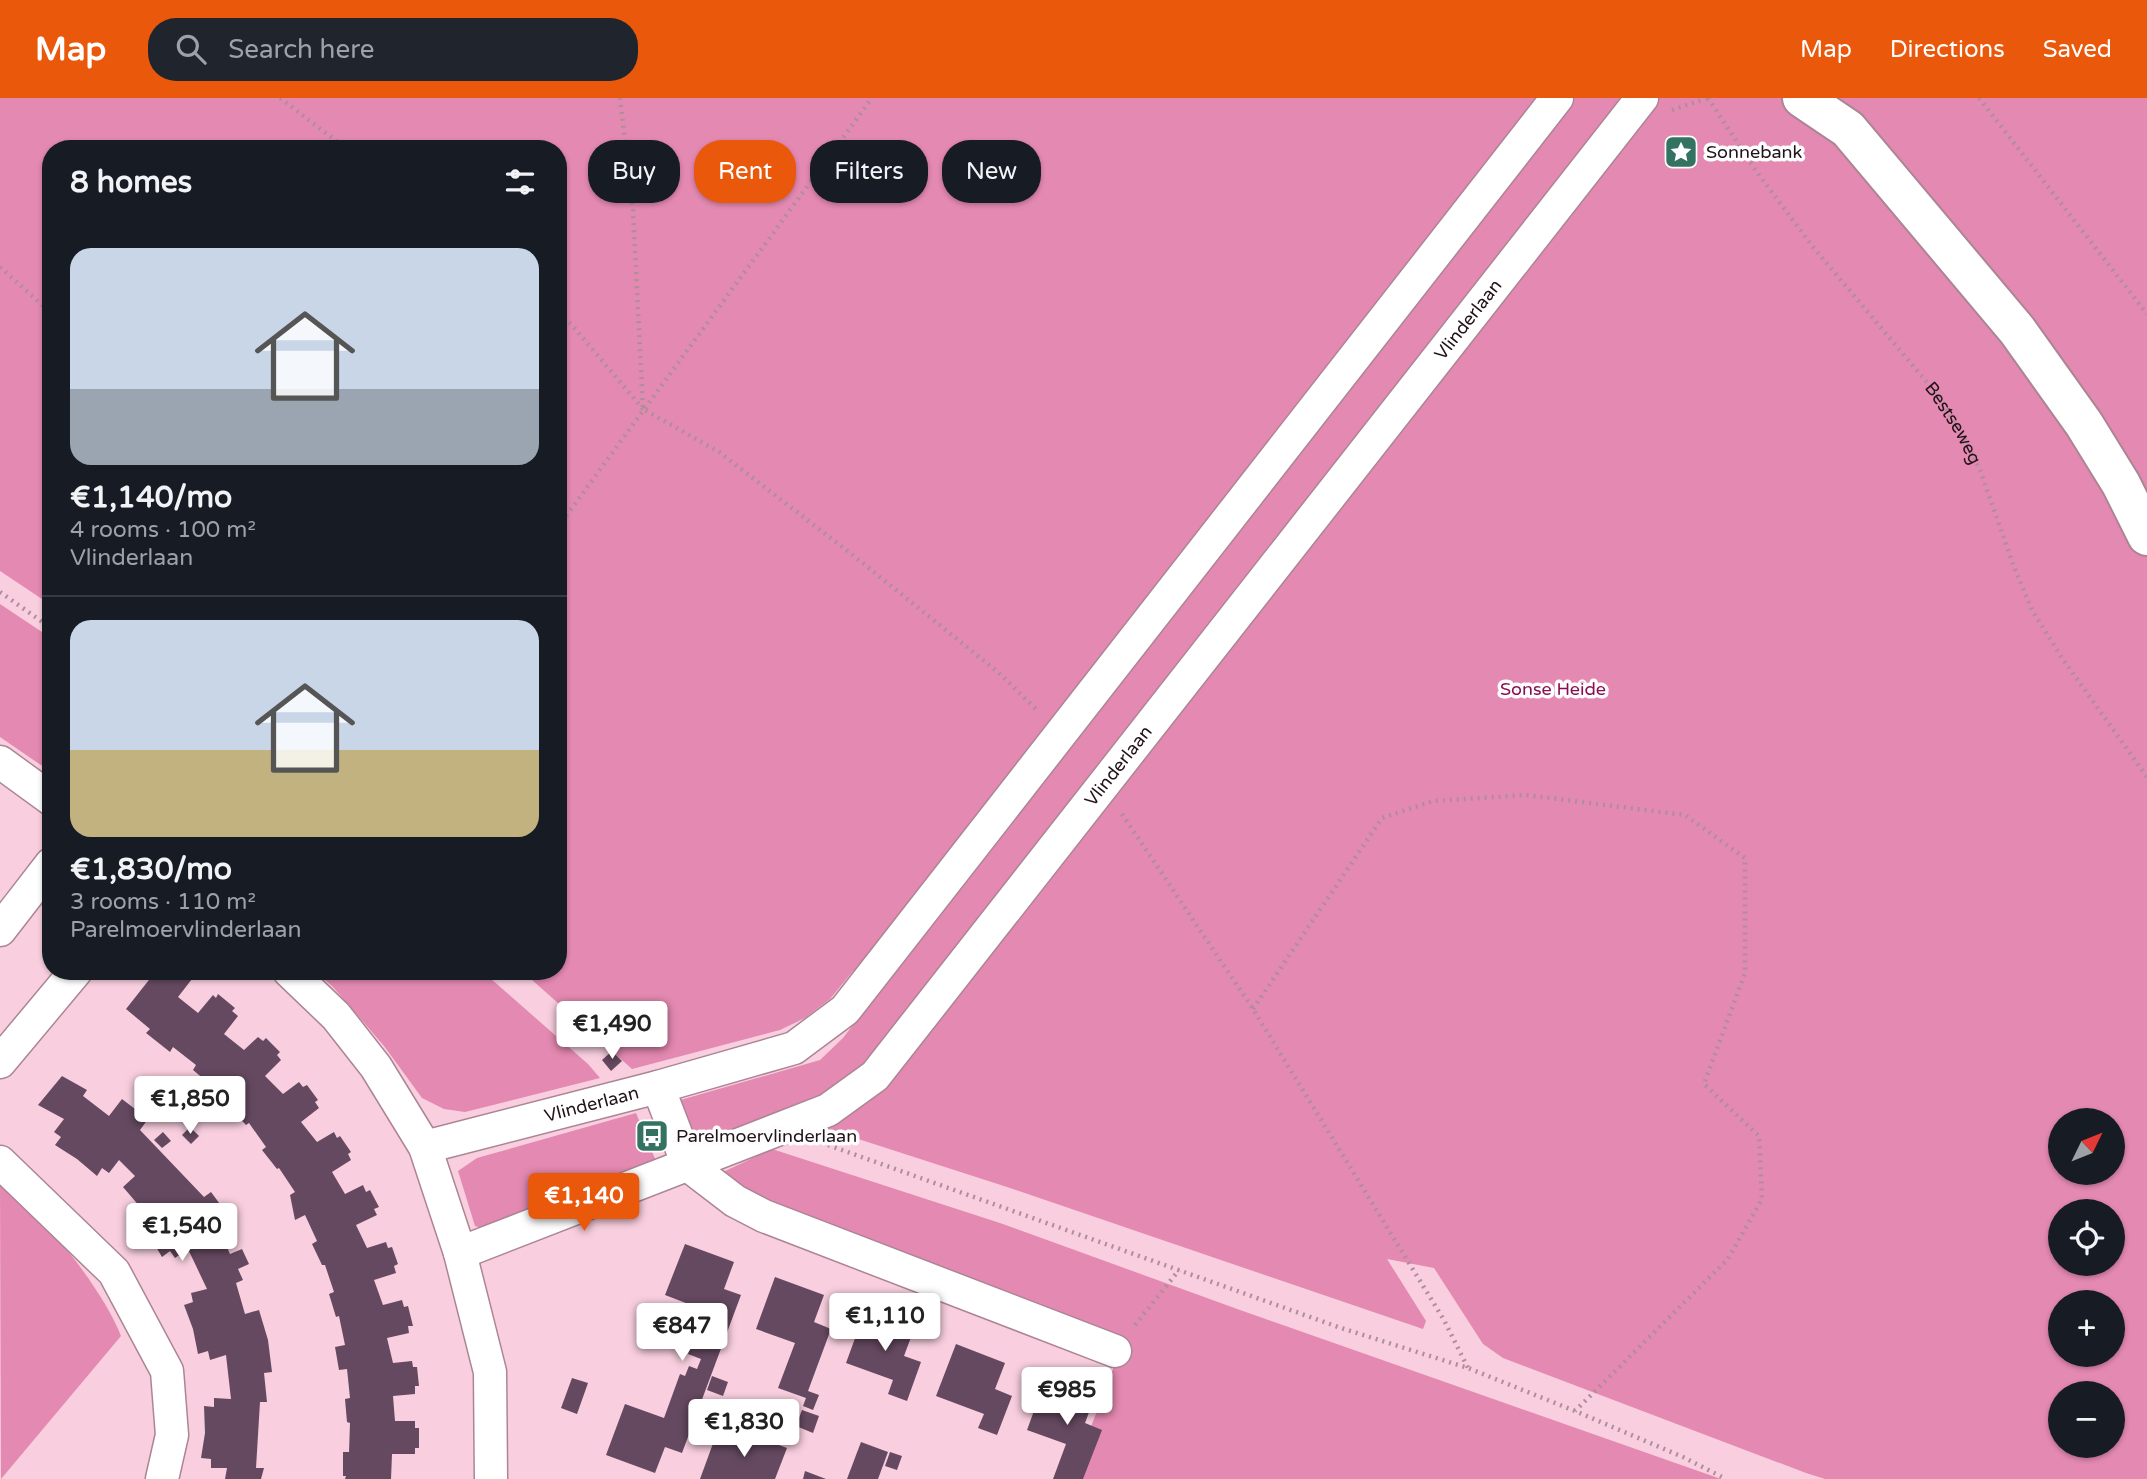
<!DOCTYPE html>
<meta charset="utf-8">
<style>
:root{--surface:#171b24;--page:#20242c;--text:#f1f3f6;--muted:#9ea1a6;--line:#363941;--accent:#ea580c}
body{margin:0;font-family:"Varela Round",sans-serif;background:var(--page);color:var(--text);height:100vh;display:flex;flex-direction:column;font-size:26px;white-space:nowrap}
*{box-sizing:border-box;margin:0}
p{font-size:23px;color:var(--muted)}
.icon{flex:none;width:38px;height:38px;fill:none;stroke:currentColor;stroke-width:2;stroke-linecap:round;stroke-linejoin:round}
.map{position:relative;flex:1;overflow:hidden}
.panel{position:absolute;left:42px;top:42px;width:525px;height:840px;display:flex;flex-direction:column;background:var(--surface);border-radius:28px;box-shadow:0 2px 5px #0004}
.panel>*{flex:none}
.banner{position:absolute;left:588px;top:42px;width:665px;height:63px;display:flex;gap:14px}
.needle{width:46px;rotate:47deg}
.tools{position:absolute;left:2048px;top:1010px;display:grid;gap:14px}
.tools a{display:grid;place-items:center;width:77px;height:77px;border-radius:50%;background:var(--surface);box-shadow:0 2px 5px #0004;font-size:35px}
.price{position:absolute;translate:-50% -60px;padding:0 16px;border-radius:7px;background:#fff;color:#222;font-size:23px;line-height:46px;filter:drop-shadow(0 2px 4px #0008)}
.price::after{content:'';position:absolute;left:50%;top:42px;width:21px;height:16px;margin-left:-10px;background:inherit;clip-path:polygon(0 0,100% 0,50% 100%)}
.price.current{background:var(--accent);color:#fff}
ul{padding:0;list-style:none}
li{display:grid;align-content:center;gap:14px;height:371px;padding:0 28px}
li+li{border-top:2px solid var(--line)}
li span{display:grid;place-items:center;height:217px;border-radius:21px;color:#555}
li>.icon{margin-inline-start:auto}
span .icon{width:126px;height:126px;fill:#fffc;stroke-width:1}
li b{font-size:30px}
h2{display:flex;justify-content:space-between;align-items:center;height:84px;padding:0 28px;font-size:30px}
.tag{padding:0 24px;border-radius:28px;background:var(--surface);box-shadow:0 2px 5px #0004;font-size:24px;line-height:63px}
.tag.current{background:var(--accent);color:#fff}
header{display:flex;align-items:center;gap:42px;box-sizing:border-box;height:98px;padding:0 35px;background:var(--accent);color:#fff}
header strong{font-size:33px}
nav{display:flex;gap:38px;margin-inline-start:auto;font-size:24px}
.search{width:490px;height:63px;background:var(--page);display:flex;align-items:center;gap:18px;box-sizing:border-box;padding:0 24px;border-radius:28px;color:var(--muted);font-size:26px}
.map>svg:first-child{display:block}
</style>
<header>
<strong>Map</strong>
<div class="search"><svg class="icon" aria-label="search" viewBox="0 0 24 24"><circle cx="10" cy="10" r="6"/><path d="M15 15l6 6"/></svg>Search here</div>
<nav><a>Map</a><a>Directions</a><a>Saved</a></nav>
</header>
<div class="map">
<svg width="2147" height="1381" viewBox="0 0 2147 1381">
<rect width="100%" height="100%" fill="#f9cfdf"/>
<g fill="#e489b1" fill-rule="evenodd">
<path d="M0 0H2147V1381H1825L1806 1375 1503 1260 1483 1246 1434 1170 1387 1161 1426 1223 1423 1231 1007 1089 821 1029C857 1014 865 1008 891 978L865 967 842 990 696 1052 677 1003 820 962 843 940 882 889 853 873 830 901 805 920 780 932 632 971 522 873H558V51H51V507L0 473ZM2060 1022H2112V1074H2060ZM2060 1113H2112V1166H2060ZM2060 1204H2112V1256H2060ZM2060 1295H2112V1348H2060Z"/>
<polygon points="0,506 51,540 51,674 0,639"/>
<polygon points="315,873 482,873 588,966 600,980 465,1014 444,1011 422,1000 384,948 333,889"/>
<polygon points="636,1015 658,1068 498,1135 475,1128 458,1073 477,1060"/>
<polygon points="772,1051 1003,1126 1240,1212 1721,1381 1071,1381 1125,1240 748,1120 723,1074"/>
<path d="M0 1079C41 1117 101 1187 121 1238L1 1381Z"/>
</g>
<g fill="#654960">
<polygon points="156,873 188,873 186,876 192,881 178,899 198,915 213,897 216,900 218,896 235,910 232,913 238,918 224,936 244,952 258,939 263,943 266,940 280,954 277,957 281,962 265,978 283,996 299,984 303,989 307,987 318,1002 315,1004 319,1010 301,1024 317,1044 334,1034 337,1040 340,1038 351,1054 348,1056 351,1062 332,1074 345,1096 363,1087 366,1094 370,1092 379,1109 374,1111 377,1117 356,1127 367,1150 386,1144 388,1150 392,1149 398,1166 394,1168 396,1175 374,1182 383,1207 402,1202 404,1209 408,1208 413,1228 408,1228 409,1235 387,1240 393,1265 412,1263 413,1269 417,1269 419,1288 415,1288 415,1296 393,1298 395,1323 415,1323 415,1330 419,1330 419,1350 415,1350 415,1356 392,1356 391,1381 345,1381 346,1378 343,1378 343,1354 349,1354 350,1325 347,1324 345,1301 350,1300 347,1271 339,1272 335,1249 345,1247 339,1218 336,1219 329,1196 334,1194 325,1167 322,1167 312,1146 317,1143 305,1117 295,1122 290,1097 295,1094 279,1070 277,1071 262,1052 266,1049 249,1025 246,1027 230,1010 234,1006 213,985 211,987 193,972 196,967 173,949 170,954 146,935 150,931 126,911"/>
<polygon points="612,953 622,963 611,973 602,962"/>
<polygon points="62,978 87,992 83,998 109,1018 122,1001 148,1021 140,1032 204,1099 211,1094 231,1121 218,1130 230,1156 242,1151 249,1166 238,1171 243,1182 236,1185 245,1216 259,1212 268,1242 272,1274 264,1275 267,1304 260,1304 256,1370 264,1370 261,1381 225,1381 227,1370 211,1370 211,1361 201,1360 205,1335 204,1308 214,1309 214,1300 231,1301 226,1257 210,1262 208,1253 198,1256 193,1231 184,1207 193,1204 191,1195 207,1191 188,1151 175,1160 170,1153 162,1159 149,1137 133,1116 141,1110 123,1089 135,1078 119,1062 109,1075 102,1070 97,1078 77,1061 55,1047 61,1039 54,1034 64,1021 38,1007"/>
<polygon points="190,1029 199,1038 191,1046 182,1037"/>
<polygon points="163,1034 171,1043 162,1050 154,1042"/>
<polygon points="685,1146 734,1164 724,1191 741,1197 682,1355 665,1349 655,1375 606,1357 625,1306 664,1320 680,1276 685,1278 689,1268 697,1271 701,1261 688,1256 704,1212 665,1197"/>
<polygon points="775,1179 824,1197 814,1224 831,1231 808,1293 819,1297 813,1312 803,1308 806,1300 778,1290 795,1245 756,1231"/>
<polygon points="865,1213 914,1231 904,1258 921,1264 907,1303 888,1296 893,1282 846,1265"/>
<polygon points="956,1246 1005,1265 995,1291 1012,1298 997,1337 978,1330 984,1316 936,1298"/>
<polygon points="712,1278 728,1284 723,1298 707,1292"/>
<polygon points="572,1280 588,1285 577,1316 561,1310"/>
<polygon points="1046,1280 1095,1298 1085,1325 1102,1332 1083,1381 1053,1381 1066,1346 1027,1332"/>
<polygon points="802,1312 819,1318 813,1335 796,1328"/>
<polygon points="739,1332 787,1350 775,1381 700,1381 715,1340 734,1347"/>
<polygon points="861,1344 888,1354 878,1381 847,1381"/>
<polygon points="890,1354 902,1358 897,1372 885,1368"/>
<polygon points="805,1373 826,1381 803,1381"/>
</g>
<g fill="none" stroke-linecap="round" stroke-linejoin="round">
<defs>
<g id="street">
<polyline points="0,664 51,701"/>
<polyline points="0,832 51,766"/>
<polyline points="289,873 336,918 376,969 425,1049 460,1155 490,1274 491,1381"/>
<polyline points="0,964 76,873"/>
<polyline points="658,989 688,1067 735,1103 764,1118 1115,1253"/>
<path id="s2" d="M425 1049 658 989 794 950 845 912 1557 0"/>
<polyline points="0,1064 114,1174 167,1273 172,1337 162,1381"/>
<path id="s3" d="M460 1155 828 1012 875 978 1642 0"/>
</g>
<polyline id="secondary" points="1802,0 1848,31 2017,232 2084,326 2121,386 2147,438"/>
</defs>
<use href="#street" stroke="#ac8595" stroke-width="35"/>
<use href="#secondary" stroke="#ac8595" stroke-width="42"/>
<g stroke="#af8e9b" stroke-width="4.5" stroke-dasharray="2 5" stroke-linecap="butt">
<polyline points="280,0 347,51"/>
<polyline points="620,0 633,112 643,311 719,354 854,458 999,575 1037,612"/>
<path id="s1" d="M1708 0 1756 73 1813 149 1935 294 1960 332 1980 372 2014 469 2032 512 2062 560 2147 679"/>
<polyline points="1979,0 2147,216"/>
<polyline points="1672,12 1708,0"/>
<polyline points="0,169 51,215"/>
<polyline points="558,216 571,226 643,311"/>
<polyline points="558,429 872,0"/>
<polyline points="0,494 51,530"/>
<polyline points="1122,716 1253,911 1444,1222 1468,1270"/>
<polyline points="1253,911 1382,720 1433,703 1526,697 1685,717 1745,760 1745,875 1704,986 1759,1038 1762,1101 1728,1161 1575,1313"/>
<polyline points="828,1047 1341,1230 1468,1270 1575,1313 1683,1359 1726,1381"/>
<polyline points="1135,1227 1179,1172"/>
</g>
<use href="#street" stroke="#fff" stroke-width="32"/>
<use href="#secondary" stroke="#fff" stroke-width="38"/>
</g>
<defs>
<symbol id="sight-square" viewBox="-11 -11 22 22"><rect x="-9" y="-9" width="18" height="18" rx="4" fill="#347362" stroke="#fdfdfd"/><path d="M0-6L1.8-2.2L6-1.7L2.9 1.2L3.7 5.4L0 3.3L-3.7 5.4L-2.9 1.2L-6-1.7L-1.8-2.2Z" fill="#fff"/></symbol>
<symbol id="bus-square" viewBox="-11 -11 22 22"><rect x="-9" y="-9" width="18" height="18" rx="4" fill="#347362" stroke="#fdfdfd"/><path d="M-5-6H5V4H4V6H2V4H-2V6H-4V4H-5ZM-3.5-4V0h7V-4ZM-3.5 1.2v1.5H-2V1.2ZM2 1.2v1.5H3.5V1.2Z" fill="#fff"/></symbol>
</defs>
<g fill-rule="evenodd">
<use href="#sight-square" x="1662" y="35" width="38" height="38"/>
<use href="#bus-square" x="633" y="1019" width="38" height="38"/>
</g>
<g text-anchor="middle" dominant-baseline="central" stroke-width="7" stroke-linejoin="round" paint-order="stroke">
<g font-size="18" fill="#211319" stroke="#fdfdfd" text-anchor="start">
<text x="1706" y="54">Sonnebank</text>
<text x="676" y="1038">Parelmoervlinderlaan</text>
</g>
<g font-size="18" fill="#211319" stroke="#fdfdfd">
<text stroke="none"><textPath href="#s3" startOffset="1414">Vlinderlaan</textPath></text>
<text stroke="none"><textPath href="#s1" startOffset="408">Bestseweg</textPath></text>
<text stroke="none"><textPath href="#s3" startOffset="847">Vlinderlaan</textPath></text>
<text stroke="none"><textPath href="#s2" startOffset="172">Vlinderlaan</textPath></text>
</g>
<g font-size="18" fill="#880e54" stroke="#fdfdfd">
<text x="1553" y="591">Sonse Heide</text>
</g>
</g>
</svg>
<div class="tools">
<a><svg class="needle" viewBox="-14 -14 28 28"><path d="M0-13l5 13h-10z" fill="#e53935"/><path d="M0 13l5-13h-10z" fill="#9ea1a6"/></svg></a>
<a><svg class="icon" aria-label="locate" viewBox="0 0 24 24"><circle cx="12" cy="12" r="6"/><path d="M12 2v4M12 18v4M2 12h4M18 12h4"/></svg></a>
<a>+</a>
<a>−</a>
</div>
<b class="price" style="left:612px;top:963px">€1,490</b>
<b class="price" style="left:190px;top:1038px">€1,850</b>
<b class="price current" style="left:584px;top:1135px">€1,140</b>
<b class="price" style="left:182px;top:1165px">€1,540</b>
<b class="price" style="left:885px;top:1255px">€1,110</b>
<b class="price" style="left:682px;top:1265px">€847</b>
<b class="price" style="left:1067px;top:1329px">€985</b>
<b class="price" style="left:744px;top:1361px">€1,830</b>
<div class="banner">
<a class="tag">Buy</a>
<a class="tag current">Rent</a>
<a class="tag">Filters</a>
<a class="tag">New</a>
</div>
<section class="panel">
<h2>8 homes<svg class="icon" aria-label="filters" viewBox="0 0 24 24"><path d="M4 7h16M4 17h16"/><circle cx="9" cy="7" r="2"/><circle cx="15" cy="17" r="2"/></svg></h2>
<ul>
<li><span style="background:linear-gradient(#c9d6e8 65%,#9aa5b1 0)"><svg class="icon" aria-label="home" viewBox="0 0 24 24"><path d="M3 11l9-7 9 7M6 9v11h12V9"/></svg></span><div><b>€1,140/mo</b><p>4 rooms · 100 m²</p><p>Vlinderlaan</p></div></li>
<li><span style="background:linear-gradient(#c9d6e8 60%,#c2b280 0)"><svg class="icon" aria-label="home" viewBox="0 0 24 24"><path d="M3 11l9-7 9 7M6 9v11h12V9"/></svg></span><div><b>€1,830/mo</b><p>3 rooms · 110 m²</p><p>Parelmoervlinderlaan</p></div></li>
</ul>
</section>
</div>
